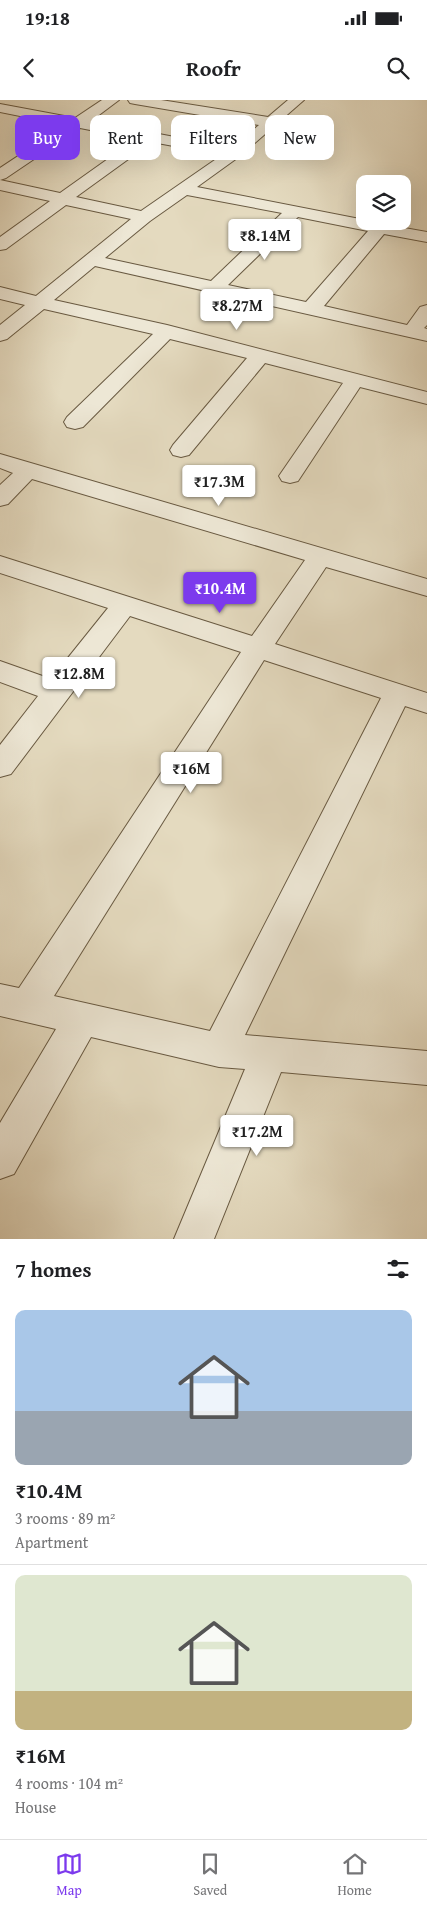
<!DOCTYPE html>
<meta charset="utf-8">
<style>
:root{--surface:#fff;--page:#f6f6f6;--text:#202124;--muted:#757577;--line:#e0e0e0;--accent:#7c3aed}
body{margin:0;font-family:"Gentium Book Plus",serif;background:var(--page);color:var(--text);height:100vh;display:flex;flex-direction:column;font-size:19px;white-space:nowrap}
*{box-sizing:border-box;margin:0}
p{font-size:16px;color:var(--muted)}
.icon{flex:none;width:28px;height:28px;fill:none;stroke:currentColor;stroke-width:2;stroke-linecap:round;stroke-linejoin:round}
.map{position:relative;height:1139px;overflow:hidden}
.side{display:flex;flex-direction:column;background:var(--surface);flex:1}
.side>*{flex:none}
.top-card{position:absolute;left:15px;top:15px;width:398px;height:45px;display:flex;gap:10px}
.buttons{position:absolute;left:356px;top:75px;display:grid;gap:10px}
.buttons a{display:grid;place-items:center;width:55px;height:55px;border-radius:10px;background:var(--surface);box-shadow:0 5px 20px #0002;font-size:25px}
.price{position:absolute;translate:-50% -42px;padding:0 11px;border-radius:5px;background:#fff;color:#222;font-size:16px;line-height:32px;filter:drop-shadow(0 1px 2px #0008)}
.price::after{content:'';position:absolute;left:50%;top:30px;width:15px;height:11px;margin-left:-8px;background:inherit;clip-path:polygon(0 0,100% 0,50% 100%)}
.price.current{background:var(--accent);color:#fff}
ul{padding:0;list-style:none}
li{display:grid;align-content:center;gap:10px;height:265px;padding:0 15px}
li+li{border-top:1px solid var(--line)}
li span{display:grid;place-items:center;height:155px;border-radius:10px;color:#555}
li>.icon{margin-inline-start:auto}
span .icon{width:90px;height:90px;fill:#fffc;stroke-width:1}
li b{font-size:21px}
h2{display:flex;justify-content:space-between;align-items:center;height:60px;padding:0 15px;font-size:21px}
.tag{padding:0 18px;border-radius:10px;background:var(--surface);box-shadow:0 5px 20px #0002;font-size:18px;line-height:45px}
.tag.current{background:var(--accent);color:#fff}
.status{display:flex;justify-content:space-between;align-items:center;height:35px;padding:0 25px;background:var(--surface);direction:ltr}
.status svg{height:14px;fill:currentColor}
header{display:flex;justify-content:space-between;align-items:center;height:65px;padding:0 15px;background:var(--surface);font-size:22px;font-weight:600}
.tab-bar{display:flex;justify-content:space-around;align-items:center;height:70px;border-top:1px solid var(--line);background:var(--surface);font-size:14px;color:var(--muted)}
.tab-bar a{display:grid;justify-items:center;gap:2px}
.tab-bar .current{color:var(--accent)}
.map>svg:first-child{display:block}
</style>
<div class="status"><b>19:18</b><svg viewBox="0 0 49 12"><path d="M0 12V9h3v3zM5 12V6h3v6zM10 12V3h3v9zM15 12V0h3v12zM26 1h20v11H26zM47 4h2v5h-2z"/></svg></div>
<header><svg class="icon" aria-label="back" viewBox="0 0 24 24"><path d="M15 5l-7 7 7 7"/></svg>Roofr<svg class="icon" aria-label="search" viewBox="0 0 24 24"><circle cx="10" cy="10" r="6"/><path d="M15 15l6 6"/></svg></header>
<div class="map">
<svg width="427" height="1139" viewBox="0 0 427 1139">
<rect width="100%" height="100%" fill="#e4dabf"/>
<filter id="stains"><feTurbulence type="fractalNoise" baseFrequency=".004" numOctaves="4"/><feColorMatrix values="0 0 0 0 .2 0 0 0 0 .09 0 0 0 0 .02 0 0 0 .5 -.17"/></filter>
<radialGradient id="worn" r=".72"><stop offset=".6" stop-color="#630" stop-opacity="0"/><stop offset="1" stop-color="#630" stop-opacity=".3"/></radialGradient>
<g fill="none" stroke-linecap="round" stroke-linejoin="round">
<defs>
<g id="minor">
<path d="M102 0H119L91 21 232 48 259 25 135 4 130 3 128 0H161L268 17 288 0H304L240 56 197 87 365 120V121L427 132V142L384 134 324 206 407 225 420 207 427 205V225L424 228 427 229V241L95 166 54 200 167 225 427 292V304L360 287 298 381 290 383 282 381 279 376 343 283 265 263 189 355 181 357 173 355 170 350 173 345 247 258 170 239 83 327 75 329 67 327 64 322 67 317 153 234 44 209 7 239 0 241V225L25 205 0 199V187L36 196 131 119 66 105 6 149 0 150V137L50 101 0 90V80L60 93 136 39 80 28 6 78 0 80V68L65 25 0 12V4L75 18ZM152 42 222 55 141 111 76 97ZM187 95 282 113 211 181 105 158 150 121ZM298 117 368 131 306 202 228 185Z"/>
<path d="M0 354 427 479V496L326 467 275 544 427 593V613L405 606 245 935 427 951V985L281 972 214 1139H174L245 969 219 967 91 937 14 1074 0 1079V1023L56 929 0 916V884L19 888 241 552 130 516 11 674 0 677V645L38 596 0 582V561L51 579 108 508 0 473V456L252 536 305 460 32 379 8 404 0 406V385L13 373 0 368ZM264 560 381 598 210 931 54 896Z"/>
</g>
</defs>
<use href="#minor" stroke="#695a42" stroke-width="2"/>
<use href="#minor" fill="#ede7d5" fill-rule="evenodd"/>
</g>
<rect width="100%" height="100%" filter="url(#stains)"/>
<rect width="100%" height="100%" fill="url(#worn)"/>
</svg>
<div class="buttons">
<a><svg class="icon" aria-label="layers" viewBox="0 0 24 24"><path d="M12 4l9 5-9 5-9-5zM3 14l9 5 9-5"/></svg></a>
</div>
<b class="price" style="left:265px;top:161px">₹8.14M</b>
<b class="price" style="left:237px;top:231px">₹8.27M</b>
<b class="price" style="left:219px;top:407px">₹17.3M</b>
<b class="price current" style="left:220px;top:514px">₹10.4M</b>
<b class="price" style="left:79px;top:599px">₹12.8M</b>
<b class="price" style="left:191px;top:694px">₹16M</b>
<b class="price" style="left:257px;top:1057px">₹17.2M</b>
<div class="top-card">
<a class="tag current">Buy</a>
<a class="tag">Rent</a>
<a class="tag">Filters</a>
<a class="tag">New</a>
</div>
</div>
<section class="side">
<h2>7 homes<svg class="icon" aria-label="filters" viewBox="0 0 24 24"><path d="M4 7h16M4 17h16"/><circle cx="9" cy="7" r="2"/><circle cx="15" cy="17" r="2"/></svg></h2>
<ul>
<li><span style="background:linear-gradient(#a9c7e8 65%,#9aa5b1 0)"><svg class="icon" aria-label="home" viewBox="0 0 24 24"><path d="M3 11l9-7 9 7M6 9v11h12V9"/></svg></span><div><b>₹10.4M</b><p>3 rooms · 89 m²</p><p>Apartment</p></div></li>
<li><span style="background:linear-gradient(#dfe7d0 75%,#c2b280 0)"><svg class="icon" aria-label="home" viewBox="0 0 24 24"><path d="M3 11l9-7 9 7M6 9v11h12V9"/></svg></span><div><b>₹16M</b><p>4 rooms · 104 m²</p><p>House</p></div></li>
</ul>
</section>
<nav class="tab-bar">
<a class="current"><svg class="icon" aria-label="map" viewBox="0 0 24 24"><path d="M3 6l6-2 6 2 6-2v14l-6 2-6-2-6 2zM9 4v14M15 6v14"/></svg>Map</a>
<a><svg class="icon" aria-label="saved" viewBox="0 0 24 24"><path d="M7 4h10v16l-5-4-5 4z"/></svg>Saved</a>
<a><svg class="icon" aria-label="home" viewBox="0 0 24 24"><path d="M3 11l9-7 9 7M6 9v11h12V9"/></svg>Home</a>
</nav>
